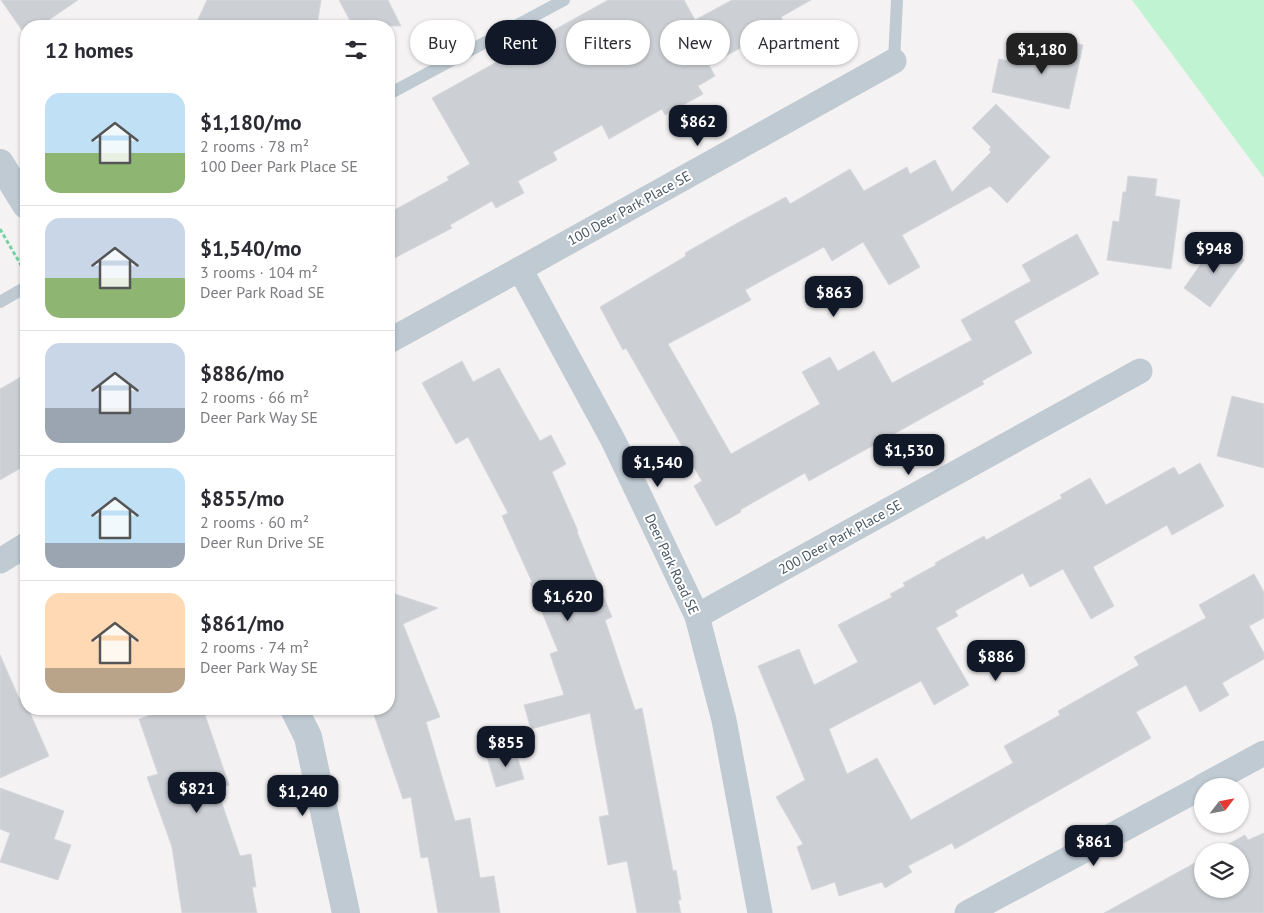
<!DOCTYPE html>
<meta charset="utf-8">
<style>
:root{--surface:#fff;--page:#f7f7f7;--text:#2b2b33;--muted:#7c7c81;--line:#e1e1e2;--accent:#111827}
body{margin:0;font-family:"PT Sans",sans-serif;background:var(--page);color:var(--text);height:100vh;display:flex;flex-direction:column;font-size:19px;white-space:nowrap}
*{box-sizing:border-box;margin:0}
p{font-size:16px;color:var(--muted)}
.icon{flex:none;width:28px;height:28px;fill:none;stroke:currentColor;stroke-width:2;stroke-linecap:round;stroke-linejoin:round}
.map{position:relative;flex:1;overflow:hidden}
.details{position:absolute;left:20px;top:20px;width:375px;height:695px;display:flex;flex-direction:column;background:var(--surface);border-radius:20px;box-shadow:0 1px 4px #0004}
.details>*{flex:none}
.guide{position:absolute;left:410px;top:20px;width:475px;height:45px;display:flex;gap:10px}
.needle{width:32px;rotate:58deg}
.tools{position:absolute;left:1194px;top:778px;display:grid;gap:10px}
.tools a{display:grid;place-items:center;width:55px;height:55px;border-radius:50%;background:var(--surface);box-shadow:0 1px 4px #0004;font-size:25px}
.price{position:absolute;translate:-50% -42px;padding:0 11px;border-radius:10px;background:var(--accent);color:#fff;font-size:16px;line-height:32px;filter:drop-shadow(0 1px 2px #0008)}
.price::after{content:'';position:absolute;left:50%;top:30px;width:15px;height:11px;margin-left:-8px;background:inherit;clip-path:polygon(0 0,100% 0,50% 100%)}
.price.on{background:#222;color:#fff}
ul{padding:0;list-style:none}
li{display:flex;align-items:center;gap:15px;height:125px;padding:0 25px}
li+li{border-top:1px solid var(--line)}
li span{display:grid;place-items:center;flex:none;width:140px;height:100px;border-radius:15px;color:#555}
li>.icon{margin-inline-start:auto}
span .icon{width:60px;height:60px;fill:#fffc;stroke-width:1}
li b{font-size:21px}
h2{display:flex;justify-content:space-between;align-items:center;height:60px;padding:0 25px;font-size:21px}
.pill{padding:0 18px;border-radius:22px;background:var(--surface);box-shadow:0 1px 4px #0004;font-size:18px;line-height:45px}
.pill.on{background:var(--accent);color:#fff}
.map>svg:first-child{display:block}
</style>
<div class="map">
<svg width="1264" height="913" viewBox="0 0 1264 913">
<rect width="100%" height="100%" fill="#f4f2f2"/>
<polygon fill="#c0f3d2" points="1132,0 1264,0 1264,178"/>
<g fill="#cccfd4" stroke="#d6d8dd">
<polygon points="1,0 78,0 40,26 26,26 26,36"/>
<polygon points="207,0 321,0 317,26 195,26"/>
<polygon points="339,0 388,0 401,26 353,26"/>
<polygon points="608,0 684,0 695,20 732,0 811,0 781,17 793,39 770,51 763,38 758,41 757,39 709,65 715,76 698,86 703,94 665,115 662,109 609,139 602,125 553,152 557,160 518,181 524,193 496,208 492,201 450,225 452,228 389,261 389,213 449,180 447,177 470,164 432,98"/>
<polygon points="1042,36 1083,45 1069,109 992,92 999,59 1035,66"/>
<polygon points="996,104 1050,157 1007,203 990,186 902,235 920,267 889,285 863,242 832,261 824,247 745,290 751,300 668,344 731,454 820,404 802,372 830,357 838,371 874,351 892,383 972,340 961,320 1031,281 1022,265 1077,234 1099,274 1014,321 1032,353 982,381 984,384 809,481 805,473 740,510 741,512 716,526 694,486 702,481 626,348 623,350 600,307 686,256 685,253 741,221 786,197 790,204 850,169 864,191 907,167 910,174 935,160 952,192 991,152 989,150 991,147 972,128"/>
<polygon points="1128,176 1157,179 1155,196 1180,200 1171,269 1107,260 1113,221 1119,222 1123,192 1126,192"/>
<polygon points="1217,241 1244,260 1210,307 1184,288"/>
<polygon points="462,361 473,382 499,368 540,441 551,435 566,464 552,472 578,531 577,532 612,617 605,620 635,710 642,708 673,871 676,870 681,900 678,900 681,913 637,913 627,861 608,865 599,817 609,815 590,713 531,729 524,705 564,695 550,654 558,651 530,583 532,582 502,516 508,513 468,437 456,444 422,383"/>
<polygon points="26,374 26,465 0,480 0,389"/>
<polygon points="1232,396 1264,404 1264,468 1217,456"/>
<polygon points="1200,463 1224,506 1172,535 1167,525 1093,567 1114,606 1091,619 1063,569 1030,587 1023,573 955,611 958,616 936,628 969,685 934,705 921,681 829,729 847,774 877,758 911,820 1013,763 1004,746 1060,715 1058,711 1139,665 1134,657 1206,618 1199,605 1254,574 1264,592 1264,618 1249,626 1264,653 1264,659 1222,683 1229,695 1200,712 1186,685 1136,712 1151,738 955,849 952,843 908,866 912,872 885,888 882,882 839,896 835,882 812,890 797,847 803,844 776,797 805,780 758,666 799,649 814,685 858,662 838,625 892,597 890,594 905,586 903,583 936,565 935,563 984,536 986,540 1062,498 1060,495 1090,478 1106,505 1174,467 1179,475"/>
<polygon points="389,592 438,608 403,624 440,717 426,722 455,821 470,818 480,878 494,876 500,913 438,913 428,857 421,858 411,797 403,799 372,709 389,709"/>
<polygon points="0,655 19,698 23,697 49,756 0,778"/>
<polygon points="168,709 203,709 229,785 217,789 240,856 251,854 256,887 252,887 257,913 182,913 172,847 147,777 158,774 139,719"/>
<polygon points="515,749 524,779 496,787 487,757"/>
<polygon points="0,788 64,811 54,839 71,845 58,880 0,862 10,833 0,829"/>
<polygon points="1264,833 1264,913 1104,913 1202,859 1202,889 1240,889 1240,851 1216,851 1245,835 1248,840"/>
</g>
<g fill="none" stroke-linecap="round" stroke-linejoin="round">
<polyline stroke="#75d3a3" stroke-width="3" stroke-dasharray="4 2.5" stroke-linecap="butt" points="0,229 21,265"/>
<g stroke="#bfcad2" stroke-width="12">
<polyline points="894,61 897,0"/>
<polyline points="389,94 564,0"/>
<polyline points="0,302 26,287"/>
</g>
<g stroke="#bfcad2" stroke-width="25">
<polyline points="520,269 894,61"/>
<polyline points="389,341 520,269 613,440 697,616 724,720 760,913"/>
<polyline points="0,561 26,545"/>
<polyline points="697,616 1140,371"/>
<polyline points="1203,786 1264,753"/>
<polyline points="967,913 1202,787"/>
</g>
<g stroke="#bfcad2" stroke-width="28">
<polyline points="0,163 26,205"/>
<polyline points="294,709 308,737 346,913"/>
</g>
</g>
<g text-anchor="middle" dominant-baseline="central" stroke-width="4" stroke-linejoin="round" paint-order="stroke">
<g font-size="14" fill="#485661" stroke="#fff">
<text transform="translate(629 208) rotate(-29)">100 Deer Park Place SE</text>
<text transform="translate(840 537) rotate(-29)">200 Deer Park Place SE</text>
<text transform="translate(672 564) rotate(65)">Deer Park Road SE</text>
</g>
</g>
</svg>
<div class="tools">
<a><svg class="needle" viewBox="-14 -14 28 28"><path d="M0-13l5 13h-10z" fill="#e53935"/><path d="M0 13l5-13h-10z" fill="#7c7c81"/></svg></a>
<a><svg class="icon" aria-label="layers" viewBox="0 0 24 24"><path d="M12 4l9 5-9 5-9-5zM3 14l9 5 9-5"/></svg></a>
</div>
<b class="price on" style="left:1042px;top:75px">$1,180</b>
<b class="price" style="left:698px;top:147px">$862</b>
<b class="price" style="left:1214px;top:274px">$948</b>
<b class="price" style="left:834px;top:318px">$863</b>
<b class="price" style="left:909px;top:476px">$1,530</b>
<b class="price" style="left:658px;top:488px">$1,540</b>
<b class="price" style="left:568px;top:622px">$1,620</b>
<b class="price" style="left:996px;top:682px">$886</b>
<b class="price" style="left:506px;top:768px">$855</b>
<b class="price" style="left:197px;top:814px">$821</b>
<b class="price" style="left:303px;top:817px">$1,240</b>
<b class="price" style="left:1094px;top:867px">$861</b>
<div class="guide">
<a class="pill">Buy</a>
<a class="pill on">Rent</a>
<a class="pill">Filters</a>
<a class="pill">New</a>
<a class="pill">Apartment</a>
</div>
<section class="details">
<h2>12 homes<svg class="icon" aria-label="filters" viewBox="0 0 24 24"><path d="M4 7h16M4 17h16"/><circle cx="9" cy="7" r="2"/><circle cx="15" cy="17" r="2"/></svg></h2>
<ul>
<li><span style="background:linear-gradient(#bfe0f5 60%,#8fb573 0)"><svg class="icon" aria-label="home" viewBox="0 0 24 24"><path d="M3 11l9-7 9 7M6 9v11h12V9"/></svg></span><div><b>$1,180/mo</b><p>2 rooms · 78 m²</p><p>100 Deer Park Place SE</p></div></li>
<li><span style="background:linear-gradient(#c9d6e8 60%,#8fb573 0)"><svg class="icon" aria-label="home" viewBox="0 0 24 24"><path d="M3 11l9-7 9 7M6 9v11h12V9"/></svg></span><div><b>$1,540/mo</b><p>3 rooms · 104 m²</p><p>Deer Park Road SE</p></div></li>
<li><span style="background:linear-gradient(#c9d6e8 65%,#9aa5b1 0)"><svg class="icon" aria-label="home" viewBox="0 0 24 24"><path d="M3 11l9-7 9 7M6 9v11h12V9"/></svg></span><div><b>$886/mo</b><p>2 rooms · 66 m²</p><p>Deer Park Way SE</p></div></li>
<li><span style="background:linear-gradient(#bfe0f5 75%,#9aa5b1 0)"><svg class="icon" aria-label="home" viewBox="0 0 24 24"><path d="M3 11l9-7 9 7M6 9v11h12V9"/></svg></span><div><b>$855/mo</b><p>2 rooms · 60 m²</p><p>Deer Run Drive SE</p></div></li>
<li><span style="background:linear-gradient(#ffd9b3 75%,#b9a48a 0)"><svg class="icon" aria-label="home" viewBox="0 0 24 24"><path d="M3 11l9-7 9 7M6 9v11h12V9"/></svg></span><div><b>$861/mo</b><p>2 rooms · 74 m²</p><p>Deer Park Way SE</p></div></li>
</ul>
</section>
</div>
